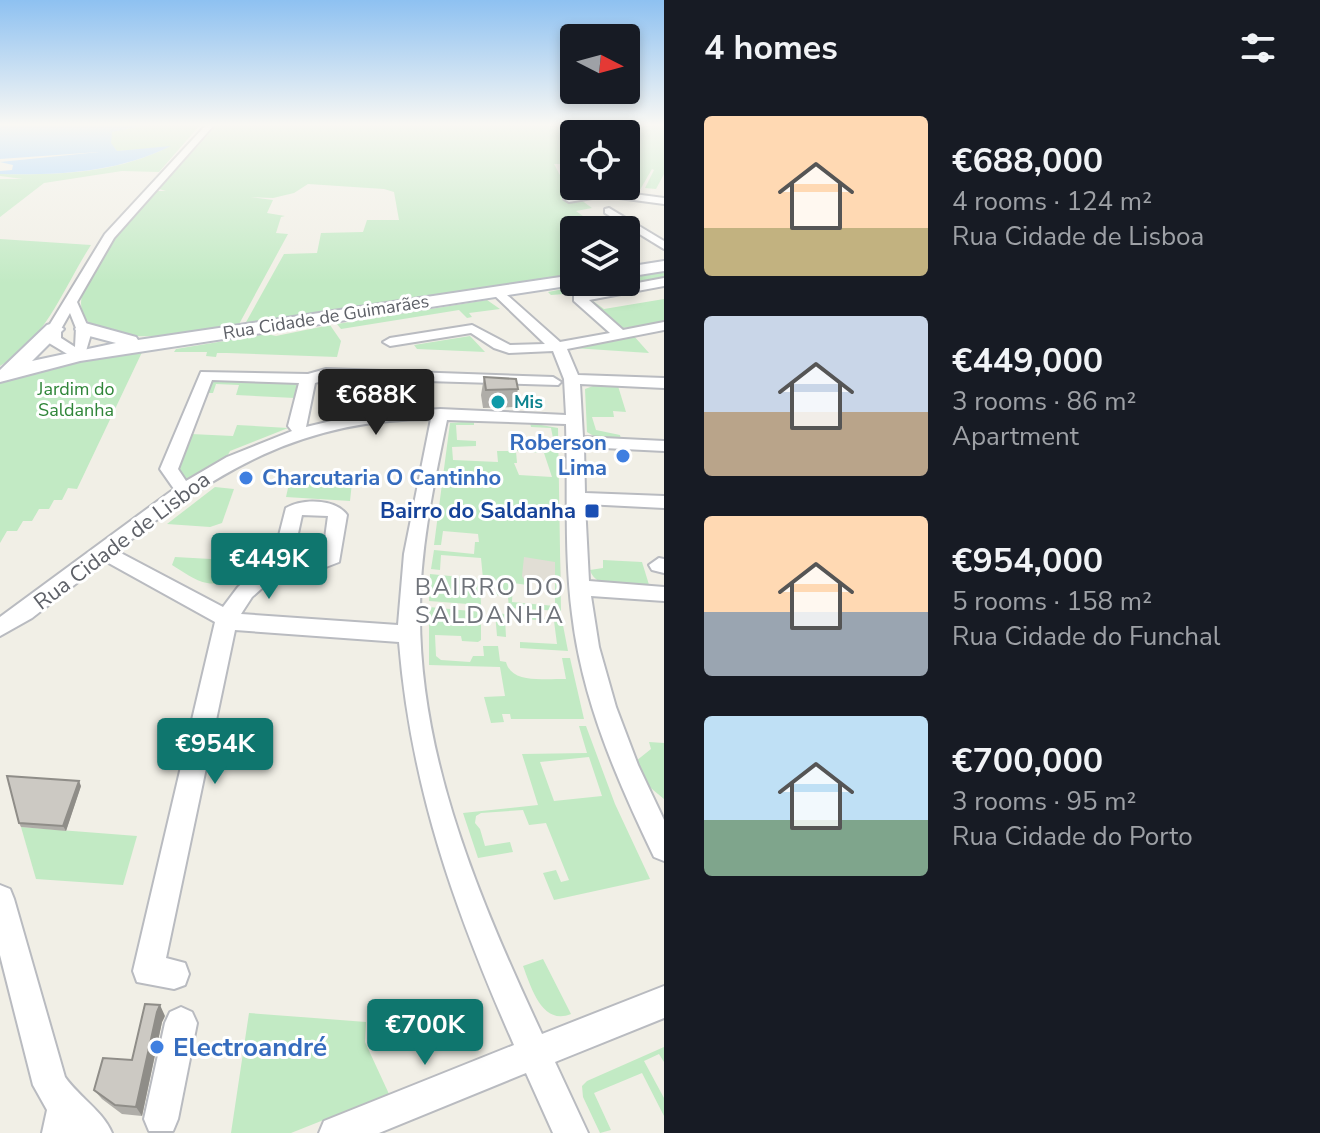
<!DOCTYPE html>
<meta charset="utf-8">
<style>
:root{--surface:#171b24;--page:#242831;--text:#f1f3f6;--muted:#9ea1a6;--accent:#0f766e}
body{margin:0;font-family:"Nunito Sans",sans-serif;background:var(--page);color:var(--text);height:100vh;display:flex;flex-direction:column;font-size:30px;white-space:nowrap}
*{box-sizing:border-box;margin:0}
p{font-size:26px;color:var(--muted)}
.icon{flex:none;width:44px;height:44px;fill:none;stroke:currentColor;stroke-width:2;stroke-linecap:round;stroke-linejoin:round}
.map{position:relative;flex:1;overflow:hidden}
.panel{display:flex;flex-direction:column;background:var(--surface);width:656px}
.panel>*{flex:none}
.needle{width:52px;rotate:96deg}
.controls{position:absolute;left:560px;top:24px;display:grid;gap:16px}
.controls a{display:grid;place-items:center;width:80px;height:80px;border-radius:8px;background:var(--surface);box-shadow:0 4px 12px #0003;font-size:40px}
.price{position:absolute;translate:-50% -68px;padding:0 18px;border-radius:8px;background:var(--accent);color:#fff;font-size:26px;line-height:52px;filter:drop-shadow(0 2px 4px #0008)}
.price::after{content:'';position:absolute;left:50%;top:48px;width:24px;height:18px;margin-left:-12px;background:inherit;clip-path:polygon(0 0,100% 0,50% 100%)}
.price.active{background:#222;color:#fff}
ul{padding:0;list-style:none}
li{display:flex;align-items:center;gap:24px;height:200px;padding:0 40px}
li span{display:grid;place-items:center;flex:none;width:224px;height:160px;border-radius:8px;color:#555}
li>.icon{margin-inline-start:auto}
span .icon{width:96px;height:96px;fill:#fffc;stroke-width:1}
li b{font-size:34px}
h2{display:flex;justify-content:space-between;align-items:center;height:96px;padding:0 40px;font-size:34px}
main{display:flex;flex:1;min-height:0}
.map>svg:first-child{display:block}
</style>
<main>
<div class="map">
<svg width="664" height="1133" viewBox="0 0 664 1133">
<rect width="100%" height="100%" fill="#f1efe6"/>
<polygon fill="#e1ded5" points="498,550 560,558 561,584 497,576"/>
<g fill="#c2eac4" fill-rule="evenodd">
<path d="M146 125H200L159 172 122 171 44 183 0 217V179H23L0 176V174C58 175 115 174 168 147L117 151 111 144V132Z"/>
<path d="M217 125H664V174L656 189 645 188 654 170 652 169 637 195 610 191 605 186H626V134H574V164H554L570 194 584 195 568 197 570 201 581 200 592 208 576 211 594 224 605 227 601 228 602 230H574V275L245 324 284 254 317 253 321 233 363 232 367 220H399L394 192 384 189 308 184 294 193 273 198 251 197 273 200 267 213 285 216 281 217 276 233 288 234 238 326C208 330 81 357 81 303 81 273 137 213 156 191H166L159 189Z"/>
<path d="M0 239 91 245C63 288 47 339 0 366Z"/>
<polygon points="664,272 664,279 564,294 551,295 548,292 599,282 626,282 626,278"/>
<polygon points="664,286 593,301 604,309 664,299 664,322 623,328 587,300"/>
<polygon points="487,300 500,309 469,313 472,317 467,318 459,310 341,329 337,324"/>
<polygon points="330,325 341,341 337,357 227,353 217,353 216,357 206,356 207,352 174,352 176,349 266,334 276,336"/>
<polygon points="633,335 649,353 573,348 575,346 580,348"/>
<polygon points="470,336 485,352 417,349 414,345"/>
<polygon points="144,348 77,489 68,488 62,500 54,500 49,509 39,509 32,521 23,521 17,531 7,531 0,543 0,383 62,363"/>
<polygon points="214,381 296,384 299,385 295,398 236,395 239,385 216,384 213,393 206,393 209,384"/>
<polygon points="593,386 618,386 626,412 613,411 614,417 592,417 596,430 620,435 621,439 597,438 587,432 585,389"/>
<path d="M474 421V425H456L457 440 476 441V446L452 447 453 460 498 462 497 451H508V447L535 448 534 442 554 443 551 428 531 427 530 423 558 428 561 611 509 608 508 597 496 595V581L483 579 481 558 441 555 440 570 431 569 434 550 474 554 475 542H479L478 534 443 531 441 545H434L450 423ZM516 451 544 453 552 477 519 475 514 463H517ZM524 557 555 562V606L512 602 513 583 527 585 522 576Z"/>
<polygon points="237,425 288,428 230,451 228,455 185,480 177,471 191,434 233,436"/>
<polygon points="331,472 353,473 350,501 286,497 290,479 329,481"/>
<polygon points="215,487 234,489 222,523 210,527 167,524"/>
<path d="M238 537 265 539C258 559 231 588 207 583 195 581 182 571 172 565L175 557 229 560 234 549 238 548Z"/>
<path d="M603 560 642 562 650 588C632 587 596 591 590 570L603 568Z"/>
<polygon points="430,574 480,579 481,605 429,601"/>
<path d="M429 607 481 612V640L478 642 462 641 461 636 435 635 436 656 441 660 470 662 473 656H484L483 646H498L500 661 506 662C512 685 545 678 566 679L562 658H570L584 719H511L510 714H502L504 722 491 723 484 697 505 696 500 667 429 665Z"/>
<polygon points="495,613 562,620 568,651 520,648 520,642 557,644 554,621 505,618 506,637 497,636"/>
<path d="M579 726H586L615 804 650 879 554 900 543 873 556 870 561 882 569 880 546 823 529 825 523 810 481 813 476 816 475 823 480 829 485 846 510 842 513 852 478 858 463 813 538 805 522 754 587 753ZM589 757 602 796 554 801 540 762Z"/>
<polygon points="649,742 664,743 664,799 646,784 636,761 651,749"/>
<polygon points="21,827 137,836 123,885 36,879"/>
<path d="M543 959 571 1014C542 1026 531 987 523 966Z"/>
<polygon points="249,1013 366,1022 365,1042 389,1094 291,1133 231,1133"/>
<polygon points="664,1047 664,1062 659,1054 644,1061 664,1098 664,1116 642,1073 594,1093 611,1130 600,1133 583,1097 582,1086 587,1081"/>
</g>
<path fill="#a8d5ff" d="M0 125H146L112 132 111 143 117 151 171 146C116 173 60 175 0 174V171L12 170 13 165 0 162 99 152 0 159Z"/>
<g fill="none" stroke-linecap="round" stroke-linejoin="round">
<defs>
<g id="street">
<path d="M206 125H214L114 238 77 302 91 334 84 358H74L49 343 47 329 105 234ZM70 313 76 328 75 347 61 338V329Z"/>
<polygon points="604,190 664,198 664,204 604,196 569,202 564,199"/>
<polygon points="609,208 664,241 664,249 605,213 605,209"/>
<path d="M664 278V286L589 300 623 330 664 322V330L567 349 578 375 664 378V388L580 384 583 437 664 441V451L584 447 585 493 664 496V508L585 504 589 581 664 587V601L591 596 599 647 616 707 638 765 664 820V861L654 857C617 780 582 700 572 614 564 551 568 488 566 424L447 420C434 483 420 547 420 612 419 760 481 903 542 1034L664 986V1018L555 1062 588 1133H553L526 1073 379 1133H319L324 1121 514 1045C455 911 411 789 399 642L235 630 166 958 185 963 189 974 185 985 174 989 137 982 133 971 215 622 105 561 32 618 0 636V617L174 489 160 469 201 372 308 374 326 369 553 377 561 382 558 385 393 380 392 386 372 388 369 414 440 409 566 415 564 379 553 351 509 353 494 348 471 333 390 346 383 342 390 338 472 325 510 345 545 344 493 294V288L498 287 560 342 610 333 574 301V295ZM333 378 370 379 357 384 352 416 306 427 315 383ZM212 380 299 383 288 426 292 431 227 457 186 481 178 469ZM431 419 404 554 398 625 241 614 252 597 288 565 326 567 339 562 347 515C336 499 303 498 286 508L274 555 238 587 223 607 117 551C213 472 302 419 431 419ZM302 515 328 516 323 553 294 552Z"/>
<polygon points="659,558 664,559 664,573 652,570 649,565"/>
<path d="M0 885 10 889 14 899 65 1077C79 1097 103 1111 112 1133H42L47 1110 33 1085 0 955Z"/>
<polygon points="181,1007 192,1012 197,1023 178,1119 173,1131 149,1131 144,1119 165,1023 170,1012"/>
</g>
<g id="secondary">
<polygon points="664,261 664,271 626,277 626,267"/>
<polygon points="574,275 574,282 580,284 80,361 0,382 0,370 47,325 54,323 64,329 32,361 116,343 78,333 75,329 78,325 85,323 136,337 138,340"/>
</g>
</defs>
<use href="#street" stroke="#b9bbc0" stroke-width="4"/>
<use href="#secondary" stroke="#bbbec5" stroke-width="4"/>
<use href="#street" fill="#fff" fill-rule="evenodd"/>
<use href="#secondary" fill="#fff" fill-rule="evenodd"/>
</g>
<g fill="#afada8">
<polygon points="484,377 518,389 514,407 483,408 481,395"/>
<polygon points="81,786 66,831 21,827 19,823"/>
<polygon points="165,1016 162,1022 142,1116 122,1114 102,1099 94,1090 132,1060"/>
</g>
<g fill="#8f8d88">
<polygon points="79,781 81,786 66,831 63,826"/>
<polygon points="160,1005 165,1016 162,1022 142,1116 136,1107 157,1012"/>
</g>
<g fill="#ccc9c3" stroke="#8f8d88" stroke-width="2">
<polygon points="484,377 516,379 518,389 486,390"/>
<polygon points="7,776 79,781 63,826 19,823"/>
<polygon points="145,1004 160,1005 157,1012 136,1107 115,1105 94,1090 103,1058 132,1060"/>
</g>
<linearGradient id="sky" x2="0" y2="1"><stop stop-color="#8ec1f1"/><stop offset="0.44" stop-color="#f9f8f4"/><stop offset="1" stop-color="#f9f8f4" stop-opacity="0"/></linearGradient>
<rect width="664" height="283" fill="url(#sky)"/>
<circle fill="#0f9aa8" stroke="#fff" stroke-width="3" cx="498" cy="402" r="8"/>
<g fill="#3f7fe0" stroke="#fff" stroke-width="3">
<circle cx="623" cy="456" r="8"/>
<circle cx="246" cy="478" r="8"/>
<circle cx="157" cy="1047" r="8"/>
</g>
<rect fill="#1a4fb4" stroke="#fff" stroke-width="3" x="584" y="503" width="16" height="16" rx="4"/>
<g text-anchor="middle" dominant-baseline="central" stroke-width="6" stroke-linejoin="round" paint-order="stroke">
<g font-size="18" fill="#5e6168" stroke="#fff">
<text transform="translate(326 317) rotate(-9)">Rua Cidade de Guimarães</text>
</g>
<g font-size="18" fill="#2f8538" stroke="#fff">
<text x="76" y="389">Jardim do<tspan x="76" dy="21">Saldanha</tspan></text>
</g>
<g font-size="18" font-weight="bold" fill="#0d838f" stroke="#fff" text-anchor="start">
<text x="514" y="402">Mis</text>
</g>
<g font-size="22" font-weight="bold" fill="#366cbe" stroke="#fff" text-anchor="end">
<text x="607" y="443">Roberson<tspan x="607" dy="25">Lima</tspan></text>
<text x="262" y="478" text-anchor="start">Charcutaria O Cantinho</text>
</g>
<g font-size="22" font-weight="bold" fill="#164399" stroke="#fff" text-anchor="end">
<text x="576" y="511">Bairro do Saldanha</text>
</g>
<g font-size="22" fill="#5e6168" stroke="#fff">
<text transform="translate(122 541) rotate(-37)">Rua Cidade de Lisboa</text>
</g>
<g font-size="24" letter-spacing="2" fill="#6f737a" stroke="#fff">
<text x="490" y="587">BAIRRO DO<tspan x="490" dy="28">SALDANHA</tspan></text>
</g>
<g font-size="26" font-weight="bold" fill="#366cbe" stroke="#fff" text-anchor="start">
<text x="173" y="1047">Electroandré</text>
</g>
</g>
</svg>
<div class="controls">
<a><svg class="needle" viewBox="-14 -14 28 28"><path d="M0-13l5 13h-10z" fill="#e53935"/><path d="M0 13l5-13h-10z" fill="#9ea1a6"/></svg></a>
<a><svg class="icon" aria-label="locate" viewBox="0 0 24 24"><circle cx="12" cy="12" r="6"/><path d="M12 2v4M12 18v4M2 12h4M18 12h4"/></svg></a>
<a><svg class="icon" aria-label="layers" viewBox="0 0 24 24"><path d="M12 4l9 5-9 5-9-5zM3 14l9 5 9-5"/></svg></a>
</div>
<b class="price active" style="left:376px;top:437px">€688K</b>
<b class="price" style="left:269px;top:601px">€449K</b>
<b class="price" style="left:215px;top:786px">€954K</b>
<b class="price" style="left:425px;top:1067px">€700K</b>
</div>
<section class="panel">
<h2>4 homes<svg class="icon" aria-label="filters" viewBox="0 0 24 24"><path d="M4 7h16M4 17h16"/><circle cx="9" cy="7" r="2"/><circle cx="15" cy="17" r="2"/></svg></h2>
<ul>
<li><span style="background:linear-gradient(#ffd9b3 70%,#c2b280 0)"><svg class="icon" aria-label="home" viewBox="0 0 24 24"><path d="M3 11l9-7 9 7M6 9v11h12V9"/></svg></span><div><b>€688,000</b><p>4 rooms · 124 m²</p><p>Rua Cidade de Lisboa</p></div></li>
<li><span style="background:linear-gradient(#c9d6e8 60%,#b9a48a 0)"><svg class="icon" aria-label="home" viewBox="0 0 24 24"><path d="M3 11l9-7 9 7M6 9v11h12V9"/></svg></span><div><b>€449,000</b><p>3 rooms · 86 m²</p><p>Apartment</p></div></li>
<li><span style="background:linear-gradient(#ffd9b3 60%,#9aa5b1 0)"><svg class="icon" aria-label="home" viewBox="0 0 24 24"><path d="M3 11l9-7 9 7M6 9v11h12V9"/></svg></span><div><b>€954,000</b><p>5 rooms · 158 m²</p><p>Rua Cidade do Funchal</p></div></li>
<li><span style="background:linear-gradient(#bfe0f5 65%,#7fa58c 0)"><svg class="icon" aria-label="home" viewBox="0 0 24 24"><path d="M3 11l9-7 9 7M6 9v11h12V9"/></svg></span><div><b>€700,000</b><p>3 rooms · 95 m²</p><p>Rua Cidade do Porto</p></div></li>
</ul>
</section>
</main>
